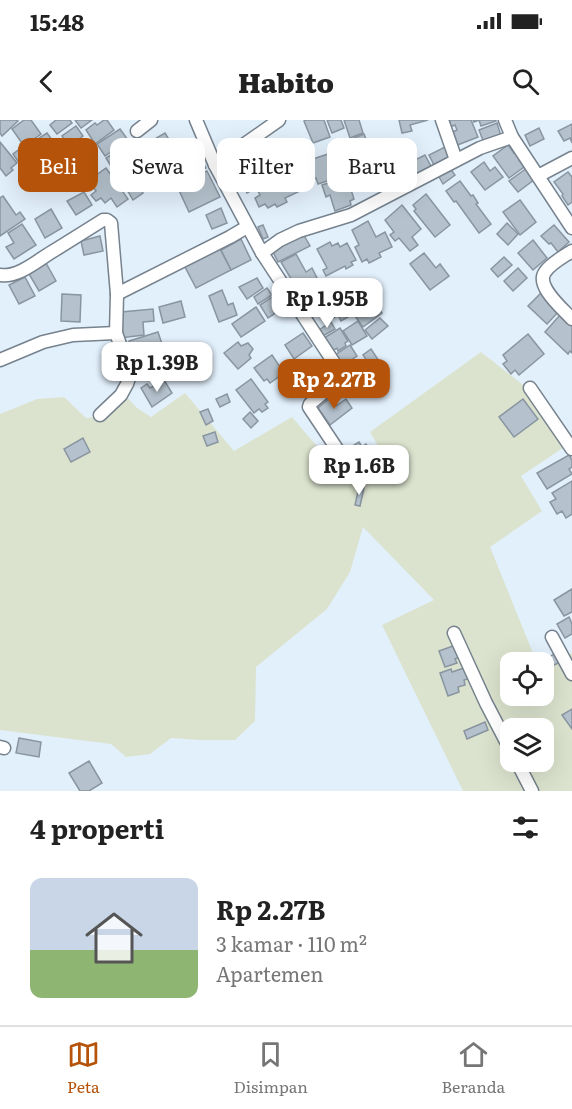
<!DOCTYPE html>
<html lang="id">
<meta charset="utf-8">
<style>
:root{--surface:#fff;--page:#f2f2f2;--text:#222;--muted:#767676;--line:#e0e0e0;--accent:#b45309}
body{margin:0;font-family:Literata,serif;background:var(--page);color:var(--text);height:100vh;display:flex;flex-direction:column;font-size:22px;white-space:nowrap}
*{box-sizing:border-box;margin:0}
p{font-size:20px;color:var(--muted)}
.icon{flex:none;width:33px;height:33px;fill:none;stroke:currentColor;stroke-width:2;stroke-linecap:round;stroke-linejoin:round}
.map{position:relative;height:671px;overflow:hidden}
.panel{display:flex;flex-direction:column;background:var(--surface);flex:1}
.panel>*{flex:none}
.top-card{position:absolute;left:18px;top:18px;width:537px;height:54px;display:flex;gap:12px}
.fabs{position:absolute;left:500px;top:532px;display:grid;gap:12px}
.fabs a{display:grid;place-items:center;width:54px;height:54px;border-radius:12px;background:var(--surface);box-shadow:0 6px 24px #0002;font-size:30px}
.price{position:absolute;translate:-50% -51px;padding:0 14px;border-radius:12px;background:#fff;color:#222;font-size:20px;line-height:39px;filter:drop-shadow(0 2px 3px #0008)}
.price::after{content:'';position:absolute;left:50%;top:36px;width:18px;height:14px;margin-left:-9px;background:inherit;clip-path:polygon(0 0,100% 0,50% 100%)}
.price.on{background:var(--accent);color:#fff}
ul{padding:0;list-style:none}
li{display:flex;align-items:center;gap:18px;height:150px;padding:0 30px}
li span{display:grid;place-items:center;flex:none;width:168px;height:120px;border-radius:12px;color:#555}
li>.icon{margin-inline-start:auto}
span .icon{width:72px;height:72px;fill:#fffc;stroke-width:1}
li b{font-size:26px}
h2{display:flex;justify-content:space-between;align-items:center;height:72px;padding:0 30px;font-size:26px}
.chip{padding:0 21px;border-radius:12px;background:var(--surface);box-shadow:0 6px 24px #0002;font-size:21px;line-height:54px}
.chip.on{background:var(--accent);color:#fff}
.status{display:flex;justify-content:space-between;align-items:center;height:42px;padding:0 30px;background:var(--surface);direction:ltr}
.status svg{height:16px;fill:currentColor}
header{display:flex;justify-content:space-between;align-items:center;height:78px;padding:0 30px;background:var(--surface);font-size:27px;font-weight:800}
.tab-bar{display:flex;justify-content:space-around;align-items:center;height:84px;border-top:2px solid var(--line);background:var(--surface);font-size:16px;color:var(--muted)}
.tab-bar a{display:grid;justify-items:center;gap:3px}
.tab-bar .on{color:var(--accent)}
.map>svg:first-child{display:block}
</style>
<div class="status"><b>15:48</b><svg viewBox="0 0 49 12"><path d="M0 12V9h3v3zM5 12V6h3v6zM10 12V3h3v9zM15 12V0h3v12zM26 1h20v11H26zM47 4h2v5h-2z"/></svg></div>
<header><svg class="icon" aria-label="back" viewBox="0 0 24 24"><path d="M15 5l-7 7 7 7"/></svg>Habito<svg class="icon" aria-label="search" viewBox="0 0 24 24"><circle cx="10" cy="10" r="6"/><path d="M15 15l6 6"/></svg></header>
<div class="map">
<svg width="572" height="671" viewBox="0 0 572 671">
<rect width="100%" height="100%" fill="#e2f0fc"/>
<path fill="#dbe3ce" fill-rule="evenodd" d="M481 232 522 264 563 328 521 356 542 391 490 427 537 543H510V576H543V547L572 533V671H463L382 505 434 480 363 407 350 452 327 489 256 547 255 601 235 620H200L171 618 150 634 126 637 111 624 0 610V294L37 279 64 277 86 298 104 296 124 274 137 288 151 297 185 273 234 331 292 297 333 345 358 361 376 359 391 348 370 312ZM510 609H543V642H510Z"/>
<g fill="#b5c2cd" stroke="#8995a0" stroke-width="1.5">
<polygon points="0,0 17,0 18,1 2,16 0,13"/>
<polygon points="24,0 31,0 41,14 24,26 12,9"/>
<polygon points="56,0 70,0 72,3 57,14 50,5"/>
<polygon points="75,0 92,0 81,8"/>
<polygon points="104,0 107,0 114,10 95,24 86,10 95,3 97,5"/>
<polygon points="306,0 324,0 330,17 313,23 304,1"/>
<polygon points="327,0 341,0 344,8 332,13"/>
<polygon points="344,0 359,0 363,13 350,18"/>
<polygon points="399,0 428,0 410,5 412,11 402,13"/>
<polygon points="442,0 471,0 478,17 455,26 450,13 457,10 455,5 445,9"/>
<polygon points="473,0 496,0 496,1 481,6 479,0 474,2"/>
<polygon points="497,3 501,16 484,23 479,10"/>
<polygon points="572,4 572,23 570,18 564,21 558,11"/>
<polygon points="76,6 83,16 69,26 62,16"/>
<polygon points="539,8 544,19 530,26 525,15"/>
<polygon points="120,9 128,20 105,36 97,24"/>
<polygon points="47,13 58,28 48,35 41,26 37,28 33,22"/>
<polygon points="165,13 174,28 155,39 146,24"/>
<polygon points="364,14 373,38 351,46 342,23"/>
<polygon points="257,18 266,32 249,44 239,30"/>
<polygon points="197,21 201,29 169,44 166,36"/>
<polygon points="287,21 298,42 285,49 288,54 277,60 267,41 275,36 271,29"/>
<polygon points="0,22 17,43 11,48 13,50 6,56 0,48"/>
<polygon points="128,24 141,45 126,55 123,51 117,56 106,38"/>
<polygon points="508,25 514,33 516,31 522,38 519,40 524,47 509,58 493,36"/>
<polygon points="445,27 451,39 435,47 429,35"/>
<polygon points="21,28 25,34 30,31 42,47 28,56 13,34"/>
<polygon points="404,31 409,41 404,43 410,56 394,63 385,43 395,38 394,36"/>
<polygon points="237,32 244,43 237,48 231,37"/>
<polygon points="331,33 339,57 318,64 316,58 314,59 310,40"/>
<polygon points="199,35 206,48 180,62 173,49"/>
<polygon points="425,35 432,48 417,55 411,42"/>
<polygon points="265,41 274,58 247,73 237,56"/>
<polygon points="484,42 490,51 495,47 503,57 485,70 471,52"/>
<polygon points="449,47 455,55 443,64 438,55"/>
<polygon points="106,48 128,79 117,87 111,78 105,83 101,78 96,81 91,75 96,71 88,61"/>
<polygon points="527,48 535,59 518,72 509,61"/>
<polygon points="145,49 152,60 140,68 143,73 133,80 123,63"/>
<polygon points="207,51 220,77 189,92 177,66"/>
<polygon points="568,52 572,57 572,82 568,85 562,76 563,74 554,62"/>
<polygon points="288,54 298,72 285,78 287,82 277,87 275,84 268,88 265,84 259,87 255,78 260,75 258,71"/>
<polygon points="347,57 354,79 350,81 351,85 335,91 330,75 326,77 322,65"/>
<polygon points="460,61 471,76 473,75 478,83 476,84 491,104 479,113 456,81 454,82 446,71"/>
<polygon points="84,72 92,85 76,95 67,81"/>
<polygon points="426,74 450,105 435,117 414,91 416,89 413,85"/>
<polygon points="3,76 16,95 20,92 25,99 0,116 0,78"/>
<polygon points="520,80 536,102 520,115 503,92"/>
<polygon points="402,85 421,109 412,117 418,125 410,131 399,118 395,121 390,115 394,112 385,100"/>
<polygon points="221,88 227,103 212,109 206,95"/>
<polygon points="51,89 62,108 45,118 35,99"/>
<polygon points="368,101 376,117 385,112 392,127 379,133 381,137 369,143 367,139 362,142 355,127 359,125 352,110"/>
<polygon points="507,103 518,114 508,125 497,114"/>
<polygon points="22,104 36,125 14,139 6,127 14,123 8,113"/>
<polygon points="263,105 268,117 263,119 258,107"/>
<polygon points="554,105 569,122 558,132 551,123 549,124 541,116"/>
<polygon points="302,112 310,126 278,142 271,128"/>
<polygon points="100,116 103,131 84,135 81,121"/>
<polygon points="241,119 251,140 231,150 221,130"/>
<polygon points="533,120 547,138 533,150 518,133"/>
<polygon points="330,122 332,126 338,123 340,127 347,123 356,140 351,142 353,145 346,149 345,146 326,156 323,150 327,148 317,129"/>
<polygon points="219,127 231,150 196,168 184,145"/>
<polygon points="424,133 436,148 440,144 449,156 430,170 410,144"/>
<polygon points="296,134 306,152 312,148 317,158 297,169 281,142"/>
<polygon points="504,137 512,145 498,157 491,149"/>
<polygon points="46,143 56,161 39,171 29,154"/>
<polygon points="518,148 527,158 513,171 504,161"/>
<polygon points="25,157 35,176 19,184 9,165"/>
<polygon points="257,158 263,168 247,179 239,167"/>
<polygon points="322,159 329,174 308,185 305,180 301,182 296,174"/>
<polygon points="267,168 272,175 258,184 254,177"/>
<polygon points="222,170 228,185 233,183 237,195 219,202 209,176"/>
<polygon points="280,172 288,185 268,198 260,185"/>
<polygon points="542,172 561,189 547,204 528,186"/>
<polygon points="62,174 81,175 80,202 61,201"/>
<polygon points="351,174 360,190 341,201 338,195 333,198 327,188"/>
<polygon points="181,181 185,197 163,203 159,187"/>
<polygon points="374,182 382,193 363,207 355,196"/>
<polygon points="256,187 265,201 241,217 232,204"/>
<polygon points="153,189 154,201 143,202 144,215 120,218 121,192"/>
<polygon points="560,195 572,206 572,233 570,231 568,234 545,212"/>
<polygon points="380,198 388,206 372,219 365,210"/>
<polygon points="358,201 367,216 352,225 343,211"/>
<polygon points="331,202 335,209 323,216 319,210"/>
<polygon points="340,208 348,221 345,223 346,226 338,231 337,228 332,231 324,218"/>
<polygon points="158,212 164,230 134,240 129,221"/>
<polygon points="303,213 312,226 294,239 285,225"/>
<polygon points="528,214 544,234 519,255 515,250 511,254 503,244 507,241 503,235"/>
<polygon points="238,222 241,226 248,223 253,229 249,235 251,238 238,249 224,233"/>
<polygon points="350,225 357,236 342,246 335,235"/>
<polygon points="371,229 379,241 371,247 363,235"/>
<polygon points="272,235 284,253 270,263 267,259 264,261 254,248"/>
<polygon points="324,244 333,258 315,270 306,256"/>
<polygon points="251,259 268,282 265,284 268,288 262,292 259,289 254,293 236,270"/>
<polygon points="164,260 172,273 152,287 141,268 147,264 150,268"/>
<polygon points="227,274 230,282 220,287 216,279"/>
<polygon points="330,278 336,286 346,279 352,288 330,305 318,288"/>
<polygon points="523,279 538,299 514,317 499,297"/>
<polygon points="208,289 213,301 206,305 200,292"/>
<polygon points="250,292 258,301 251,308 243,299"/>
<polygon points="215,312 218,322 207,326 203,316"/>
<polygon points="83,318 90,332 71,342 64,329"/>
<polygon points="359,322 362,327 366,324 381,347 378,349 374,343 362,351 353,336 351,337 346,330"/>
<polygon points="569,335 572,340 572,347 569,349 572,354 547,369 537,353"/>
<polygon points="572,361 572,394 566,398 562,391 557,394 550,382 556,379 552,373"/>
<polygon points="359,367 364,368 360,386 355,385"/>
<polygon points="572,469 572,492 564,496 554,480"/>
<polygon points="569,497 572,504 572,514 565,518 557,504"/>
<polygon points="456,525 460,537 455,539 457,543 445,547 439,531"/>
<polygon points="558,532 562,541 545,550 541,541"/>
<polygon points="464,548 468,559 464,560 465,565 458,567 459,572 448,576 440,553 451,549 452,552"/>
<polygon points="572,589 572,609 562,595"/>
<polygon points="485,602 488,610 467,619 464,611"/>
<polygon points="19,618 41,622 39,637 16,633"/>
<polygon points="89,641 102,663 89,671 80,671 69,653"/>
</g>
<g fill="none" stroke-linecap="round" stroke-linejoin="round">
<defs>
<g id="street">
<polyline points="196,0 215,45 262,133 342,255 341,258 310,284 309,287 353,353"/>
<polyline points="442,0 456,40"/>
<polyline points="505,0 512,17 572,108"/>
<polyline points="137,11 151,0"/>
<polyline points="215,45 279,0"/>
<polyline points="538,56 572,38"/>
<path d="M572 131C563 137 551 143 545 152 535 166 563 189 572 199"/>
<polyline points="262,133 280,120 299,111 351,95 480,28 512,17"/>
<path d="M0 155C19 158 39 139 55 130 71 120 87 110 103 100H107L111 103 117 174 116 213 125 238 129 258 127 264 121 275 100 295"/>
<polyline points="117,174 230,117 247,107"/>
<polyline points="0,240 43,222 73,215 116,213"/>
<polyline points="530,268 572,329"/>
<polyline points="454,513 486,583 510,629"/>
<polyline points="552,517 572,554"/>
<polyline points="0,627 4,628"/>
<polyline points="517,642 532,671"/>
</g>
</defs>
<use href="#street" stroke="#76828d" stroke-width="15"/>
<use href="#street" stroke="#fff" stroke-width="12"/>
</g>
</svg>
<div class="fabs">
<a><svg class="icon" aria-label="locate" viewBox="0 0 24 24"><circle cx="12" cy="12" r="6"/><path d="M12 2v4M12 18v4M2 12h4M18 12h4"/></svg></a>
<a><svg class="icon" aria-label="layers" viewBox="0 0 24 24"><path d="M12 4l9 5-9 5-9-5zM3 14l9 5 9-5"/></svg></a>
</div>
<b class="price" style="left:327px;top:209px">Rp 1.95B</b>
<b class="price" style="left:157px;top:273px">Rp 1.39B</b>
<b class="price on" style="left:334px;top:290px">Rp 2.27B</b>
<b class="price" style="left:359px;top:376px">Rp 1.6B</b>
<div class="top-card">
<a class="chip on">Beli</a>
<a class="chip">Sewa</a>
<a class="chip">Filter</a>
<a class="chip">Baru</a>
</div>
</div>
<section class="panel">
<h2>4 properti<svg class="icon" aria-label="filters" viewBox="0 0 24 24"><path d="M4 7h16M4 17h16"/><circle cx="9" cy="7" r="2"/><circle cx="15" cy="17" r="2"/></svg></h2>
<ul>
<li><span style="background:linear-gradient(#c9d6e8 60%,#8fb573 0)"><svg class="icon" aria-label="home" viewBox="0 0 24 24"><path d="M3 11l9-7 9 7M6 9v11h12V9"/></svg></span><div><b>Rp 2.27B</b><p>3 kamar · 110 m²</p><p>Apartemen</p></div></li>
</ul>
</section>
<nav class="tab-bar">
<a class="on"><svg class="icon" aria-label="map" viewBox="0 0 24 24"><path d="M3 6l6-2 6 2 6-2v14l-6 2-6-2-6 2zM9 4v14M15 6v14"/></svg>Peta</a>
<a><svg class="icon" aria-label="saved" viewBox="0 0 24 24"><path d="M7 4h10v16l-5-4-5 4z"/></svg>Disimpan</a>
<a><svg class="icon" aria-label="home" viewBox="0 0 24 24"><path d="M3 11l9-7 9 7M6 9v11h12V9"/></svg>Beranda</a>
</nav>
